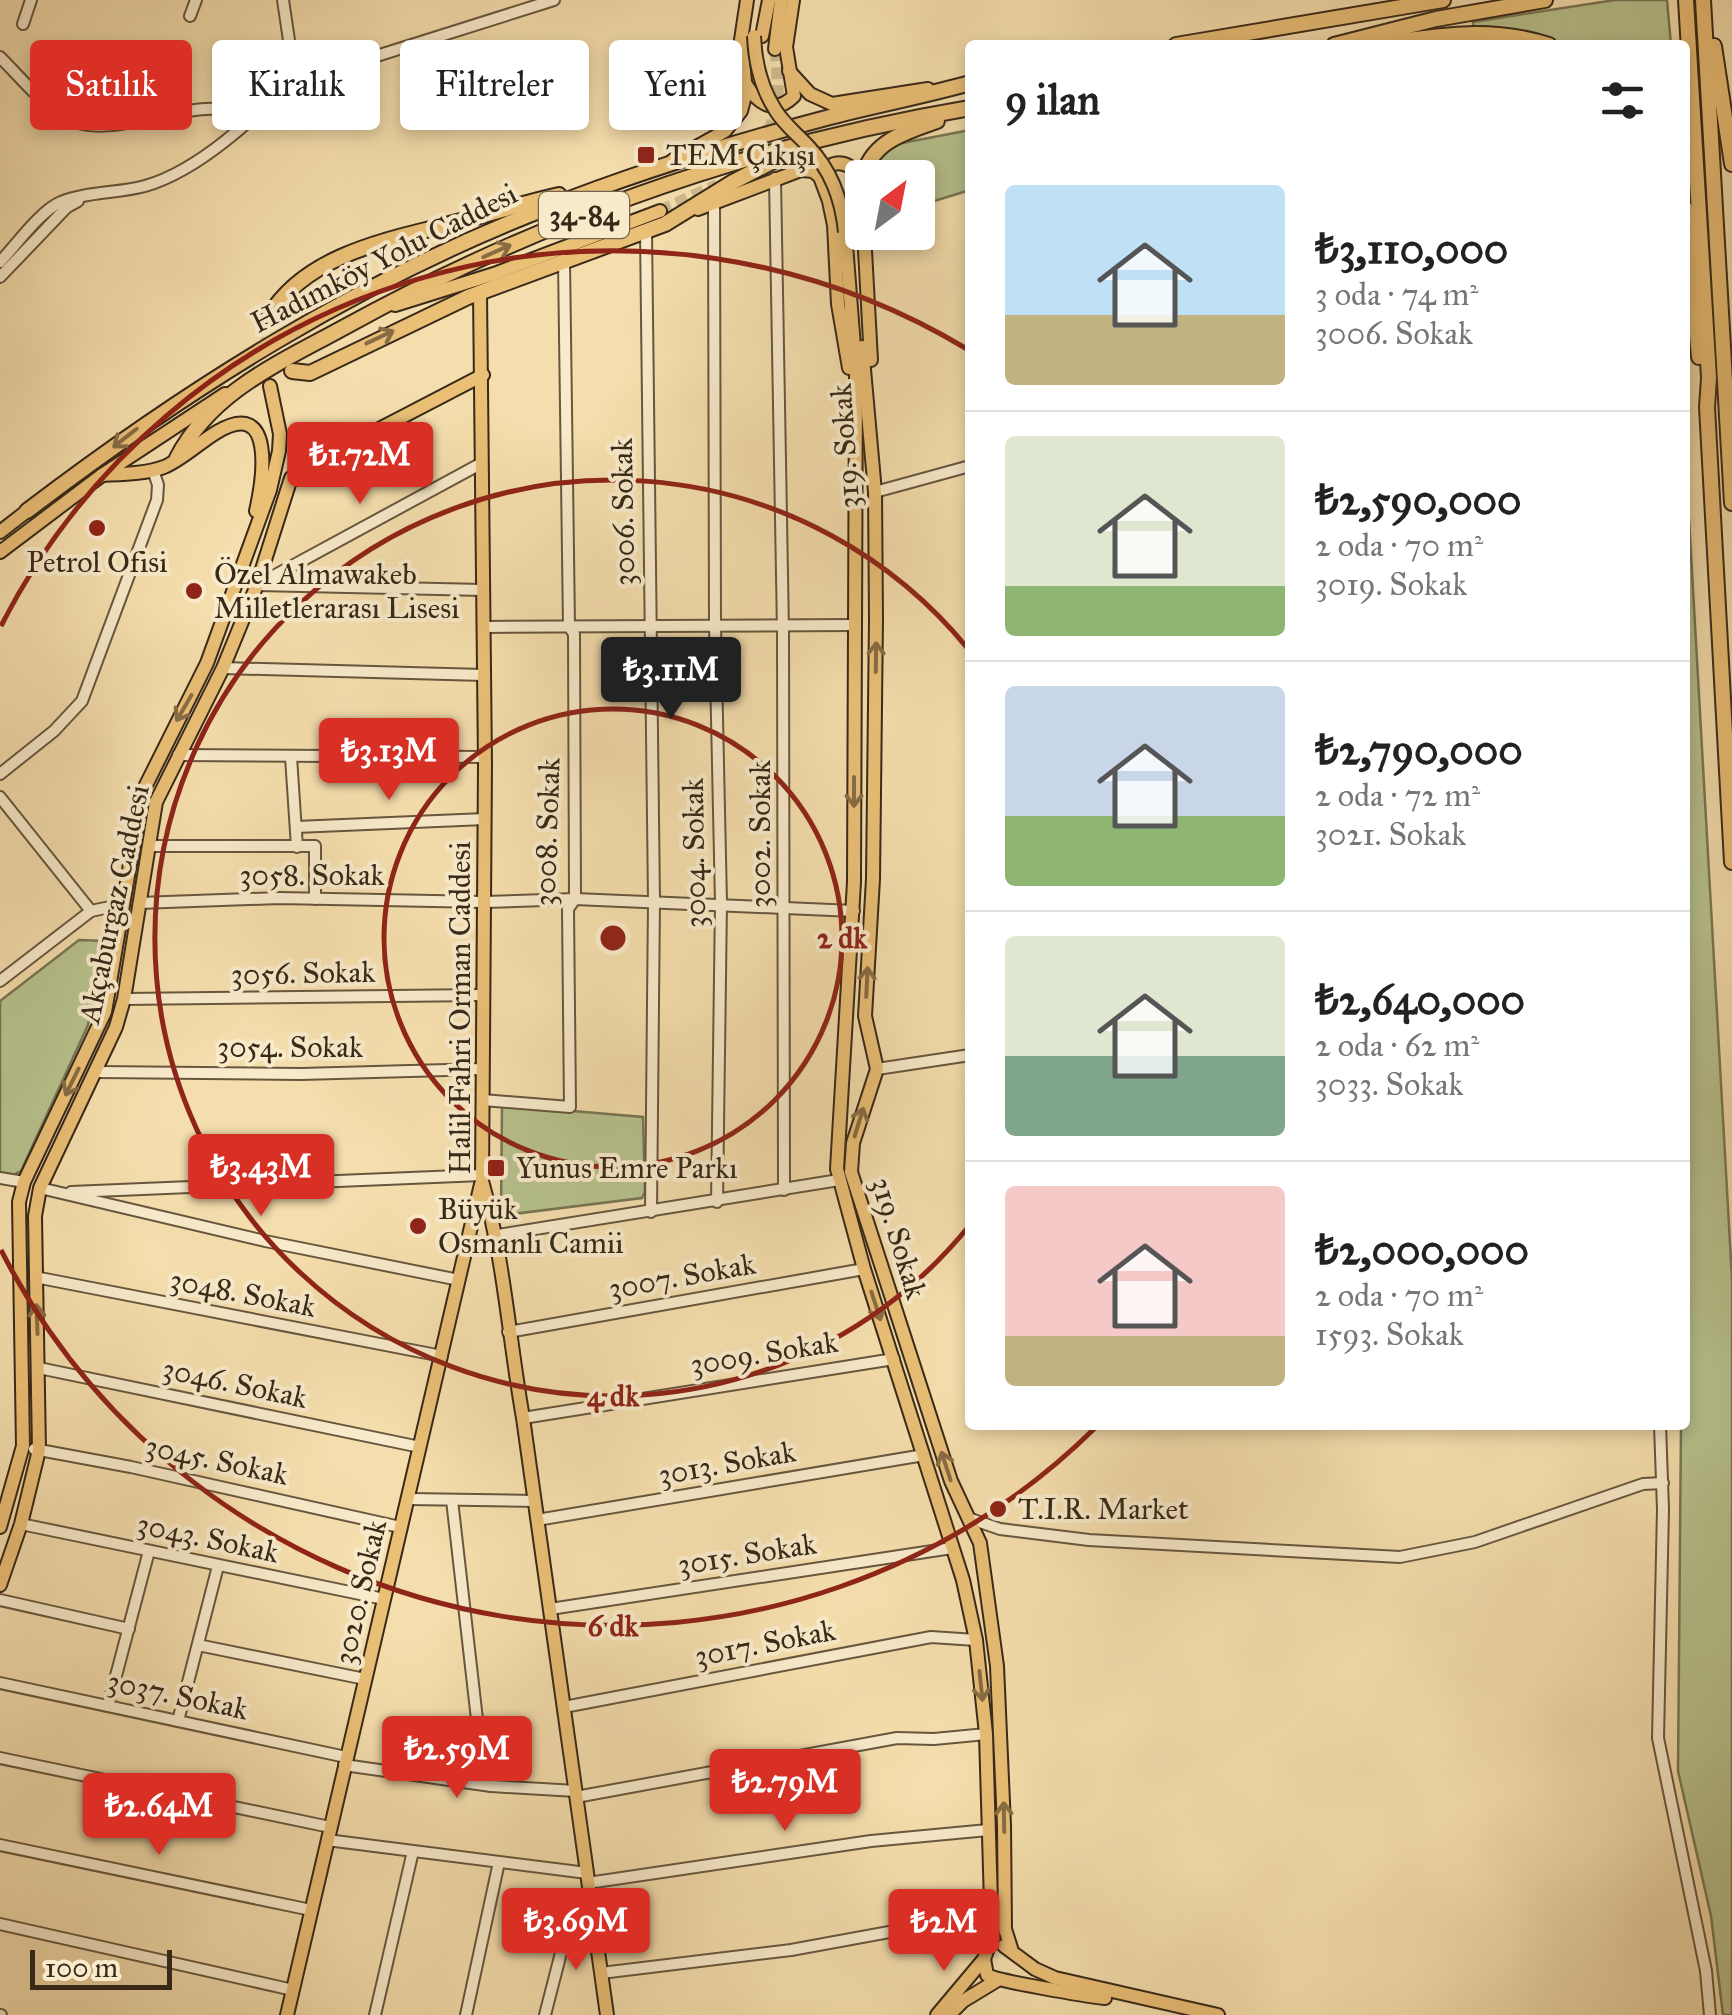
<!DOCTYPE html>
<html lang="tr">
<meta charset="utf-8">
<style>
:root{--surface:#fff;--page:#f6f6f6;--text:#222;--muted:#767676;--line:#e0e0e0;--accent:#d93025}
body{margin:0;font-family:"IM FELL Great Primer",serif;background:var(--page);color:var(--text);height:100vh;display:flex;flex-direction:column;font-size:38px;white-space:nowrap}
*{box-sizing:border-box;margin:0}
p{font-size:32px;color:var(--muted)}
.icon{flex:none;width:55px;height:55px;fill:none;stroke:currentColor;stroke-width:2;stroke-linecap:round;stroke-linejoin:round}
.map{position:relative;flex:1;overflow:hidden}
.details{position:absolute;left:965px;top:40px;width:725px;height:1390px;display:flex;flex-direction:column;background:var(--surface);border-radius:10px;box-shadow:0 5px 15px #0003}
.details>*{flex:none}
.hud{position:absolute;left:30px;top:40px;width:785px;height:90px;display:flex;gap:20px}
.needle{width:65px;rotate:32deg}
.tools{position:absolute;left:845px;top:160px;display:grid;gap:20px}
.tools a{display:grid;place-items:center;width:90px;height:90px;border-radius:10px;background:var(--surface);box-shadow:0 5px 15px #0003;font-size:50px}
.scale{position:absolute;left:30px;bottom:25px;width:142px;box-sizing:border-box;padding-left:10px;border:5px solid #382919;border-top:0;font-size:28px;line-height:35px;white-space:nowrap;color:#382919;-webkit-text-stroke:8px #f8eaca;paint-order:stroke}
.price{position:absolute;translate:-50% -85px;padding:0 22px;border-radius:10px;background:var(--accent);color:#fff;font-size:32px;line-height:65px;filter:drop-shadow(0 2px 5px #0008)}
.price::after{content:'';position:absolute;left:50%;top:60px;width:30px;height:22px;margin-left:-15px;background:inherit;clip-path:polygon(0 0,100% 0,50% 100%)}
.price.current{background:#222;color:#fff}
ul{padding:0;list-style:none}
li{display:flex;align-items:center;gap:30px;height:250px;padding:0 40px}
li+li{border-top:2px solid var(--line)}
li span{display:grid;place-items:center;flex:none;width:280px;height:200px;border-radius:10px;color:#555}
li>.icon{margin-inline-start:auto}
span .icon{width:120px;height:120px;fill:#fffc;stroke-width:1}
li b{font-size:42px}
h2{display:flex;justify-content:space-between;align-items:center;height:120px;padding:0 40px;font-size:42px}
.tag{padding:0 35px;border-radius:10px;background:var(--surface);box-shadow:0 5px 15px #0003;font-size:35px;line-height:90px}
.tag.current{background:var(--accent);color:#fff}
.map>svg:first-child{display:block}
</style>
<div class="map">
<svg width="1732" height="2015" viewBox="0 0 1732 2015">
<rect width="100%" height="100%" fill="#f5dead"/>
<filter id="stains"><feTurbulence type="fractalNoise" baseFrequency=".002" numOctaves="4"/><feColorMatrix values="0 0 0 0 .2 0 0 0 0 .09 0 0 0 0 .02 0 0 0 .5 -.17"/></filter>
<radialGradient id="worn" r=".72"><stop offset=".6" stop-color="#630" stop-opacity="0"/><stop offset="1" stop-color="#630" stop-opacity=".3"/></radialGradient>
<g fill="#b7c28e" stroke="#787654" stroke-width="2.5">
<polygon points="1615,0 1667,0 1671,45 1563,45 1522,31 1473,28 1473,22"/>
<polygon points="970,130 970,190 918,206 918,178 868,178 880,154 897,144"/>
<polygon points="1685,448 1732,1278 1732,2015 1723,2015 1711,1916 1678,1771 1681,1425 1685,1425"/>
<polygon points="79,940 106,941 88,1025 21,1171 13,1175 0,1173 0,1001"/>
<polygon points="502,1105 643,1117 645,1192 642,1198 505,1215 501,1212"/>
</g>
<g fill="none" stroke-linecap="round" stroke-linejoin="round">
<g stroke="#cfba8f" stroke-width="12" stroke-dasharray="12 6" stroke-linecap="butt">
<path d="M749 162C779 129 781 91 775 49"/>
<polyline points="660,211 717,185"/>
</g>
<path stroke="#cfba8f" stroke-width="14" stroke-dasharray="14 7" stroke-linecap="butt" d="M269 316C263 340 270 351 288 367"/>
<defs>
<g id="minor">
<polyline points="283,0 294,74"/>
<polyline points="190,16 196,0"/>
<polyline points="23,24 31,0"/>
<path d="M0 57C21 78 44 107 71 120 116 143 206 87 247 119"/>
<polyline points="294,74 329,71 554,0"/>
<polyline points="775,178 783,631 784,1190"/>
<polyline points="714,202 715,625 721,903 717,1202"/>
<polyline points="646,232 654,901 651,1212"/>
<path d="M0 262C16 245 41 210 61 202 84 192 120 193 145 186 198 171 259 116 294 74"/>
<polyline points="0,277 67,207 78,201"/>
<polyline points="875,492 970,466"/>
<polyline points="257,585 482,463"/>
<polyline points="258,585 483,590"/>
<polyline points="484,627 854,625"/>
<polyline points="223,668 484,675"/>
<polyline points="178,755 485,757"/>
<polyline points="291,757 297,847"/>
<polyline points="0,774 54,731 82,701 157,500 158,485 153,470"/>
<polyline points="0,797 91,911"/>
<polyline points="296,827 485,819"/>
<polyline points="149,846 315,846 315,899"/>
<polyline points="139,903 279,898 484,902 575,899 854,911"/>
<polyline points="0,981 91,911 124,904"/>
<polyline points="124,999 483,995"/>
<polyline points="877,1069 970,1055"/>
<polyline points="97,1072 301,1074 483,1069"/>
<polyline points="483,1100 570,1107 568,909 575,899 574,634 569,626 564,261"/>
<polyline points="0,1178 24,1182"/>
<polyline points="40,1188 265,1241 459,1280"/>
<polyline points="71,1192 482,1175"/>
<polyline points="498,1235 839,1180"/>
<polyline points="468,1242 498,1243"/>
<polyline points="35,1277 442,1356"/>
<polyline points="508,1332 864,1269"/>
<polyline points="39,1368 420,1447"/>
<polyline points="523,1418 894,1359"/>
<polyline points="1660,1425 1663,1509 1658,1738 1706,1971 1710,2015"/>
<polyline points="34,1449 131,1467 400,1527"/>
<polyline points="408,1499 535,1501"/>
<polyline points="452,1500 478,1728 491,1786"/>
<polyline points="971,1519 1000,1529 1089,1540 1400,1557 1475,1542 1643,1484 1663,1483"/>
<polyline points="537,1520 924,1455"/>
<polyline points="21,1524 384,1599"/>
<polyline points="0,1600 129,1629"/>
<polyline points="550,1609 952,1548"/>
<polyline points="198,1645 365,1679"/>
<polyline points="0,1683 346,1757"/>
<polyline points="108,1706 149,1551"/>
<polyline points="564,1707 931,1637 976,1640"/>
<polyline points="178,1721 218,1566"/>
<polyline points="0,1758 330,1827"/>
<polyline points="344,1765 491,1786 576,1791"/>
<polyline points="576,1797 897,1738 934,1739 986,1734"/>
<polyline points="327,1840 587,1873"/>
<polyline points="0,1845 311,1910"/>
<polyline points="588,1883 871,1841 988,1830"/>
<polyline points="0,1924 293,1990"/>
<polyline points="601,1973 791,1950 993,1913"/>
<polyline points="0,2015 1,2015"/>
<polyline points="375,2015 413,1851"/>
<polyline points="466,2015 499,1862"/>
<polyline points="545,2015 564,1941 571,1926 593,1917"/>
</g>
<g id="major">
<polyline points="762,36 769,0"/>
<polyline points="775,49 781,0"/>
<polyline points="789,71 810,94 832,104 928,89"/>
<path d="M745 83C757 103 774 116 794 96L786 47 793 0"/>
<polyline points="673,160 725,131 741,111 746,92 741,40 747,0"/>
<path d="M821 176C831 157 852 160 861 181 863 188 862 200 862 208"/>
<polyline points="698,209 801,170 813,171 820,177 829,201 834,225 838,304 849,368"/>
<polyline points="845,232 856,372 854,882 837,1169 864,1269 963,1580 976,1640 986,1734 992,1937 984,1959 937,2015"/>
<polyline points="864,232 871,360"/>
<path d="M480 292 485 765 482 1181C504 1258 509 1339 523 1418L607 2015"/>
<polyline points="395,305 494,274 660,211"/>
<polyline points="862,347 875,492 876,619 873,879 865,1016 877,1069 853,1143 851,1172 951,1481 980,1543 997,1666 1004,1825 1005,1929 1011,1948"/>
<path d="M102 475C122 474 145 474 164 467 183 459 200 442 217 432 276 397 263 480 256 511"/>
<polyline points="0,532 27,511"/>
<polyline points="0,552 102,475 225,394"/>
<polyline points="0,1527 23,1446 19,1202 24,1182 105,1012 142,793 207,663 270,490 279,451 280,434 270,386"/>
<polyline points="0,1585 21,1524 39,1450 35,1216 40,1188 116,1027 124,999 156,802 223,668 257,585 291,478 306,467 483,375"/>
<polyline points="1004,1946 1035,1969 1055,1978 1218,2015"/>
<path d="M984 1959 987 1975C996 1981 1087 1996 1105 1998"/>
<polyline points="287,2015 481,1184"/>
<polyline points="949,2015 963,2001 996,1981"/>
</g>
<g id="highway">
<polyline points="1686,0 1709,378 1707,407 1732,862"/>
<polyline points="1703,0 1732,503"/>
<polyline points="1176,45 1443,0"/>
<polyline points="1334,45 1436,19 1545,0"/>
<path d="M1367 45C1433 38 1483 24 1549 45"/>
<polyline points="1714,46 1732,164"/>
<path d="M862 182C869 142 903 133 937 121"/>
<polyline points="1685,208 1699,357"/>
<path d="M269 316C308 252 394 239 461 221 494 213 526 202 559 195"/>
<polyline points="292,371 310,373 468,297 665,224 733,182 791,152"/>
<path d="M177 458C211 392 279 363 341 329 537 221 749 145 970 108"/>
<path d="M27 511C187 389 360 280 549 207 640 171 735 142 830 117 876 105 924 96 970 83"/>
</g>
</defs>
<use href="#minor" stroke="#67563e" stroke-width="14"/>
<use href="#major" stroke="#382919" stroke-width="16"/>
<use href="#highway" stroke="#382919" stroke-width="18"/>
<use href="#minor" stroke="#f8eaca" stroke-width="10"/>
<use href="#major" stroke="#eabf76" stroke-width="12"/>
<use href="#highway" stroke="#eabf76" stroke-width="14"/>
<defs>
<path id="major-bridge" d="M754 36C755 63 761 88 776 111 784 124 797 134 808 146 830 169 842 200 845 232"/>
</defs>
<use href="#major-bridge" stroke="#382919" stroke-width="16" stroke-linecap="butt"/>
<use href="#major-bridge" stroke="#eabf76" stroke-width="12"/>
</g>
<defs><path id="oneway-shaft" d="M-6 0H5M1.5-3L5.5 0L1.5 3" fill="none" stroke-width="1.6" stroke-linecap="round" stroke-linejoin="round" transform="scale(2.5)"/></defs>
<g stroke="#886c43">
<use href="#oneway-shaft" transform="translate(497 251) rotate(-24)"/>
<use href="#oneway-shaft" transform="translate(380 337) rotate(-25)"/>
<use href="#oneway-shaft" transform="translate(125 438) rotate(142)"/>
<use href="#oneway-shaft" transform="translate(876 657) rotate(-89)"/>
<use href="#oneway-shaft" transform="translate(184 708) rotate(120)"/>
<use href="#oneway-shaft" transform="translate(854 792) rotate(90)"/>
<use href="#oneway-shaft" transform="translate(867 982) rotate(-87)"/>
<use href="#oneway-shaft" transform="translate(72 1082) rotate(116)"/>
<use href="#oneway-shaft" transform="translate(859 1122) rotate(-73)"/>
<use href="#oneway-shaft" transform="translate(876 1306) rotate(72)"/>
<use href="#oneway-shaft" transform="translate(37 1319) rotate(-92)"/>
<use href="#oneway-shaft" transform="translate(946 1466) rotate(-108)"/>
<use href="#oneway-shaft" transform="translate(981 1686) rotate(84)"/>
<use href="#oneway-shaft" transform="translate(1004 1817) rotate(-91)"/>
</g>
<g fill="none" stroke="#8f2418" stroke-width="5">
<circle cx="613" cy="938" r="229"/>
<path d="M969 1226A458 458 0 1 1 969 650"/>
<path d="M1095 1428A687 687 0 0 1 1 1250M1 626A687 687 0 0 1 967 349"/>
</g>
<g fill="#8f2418" stroke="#f8eaca" stroke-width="4">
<rect x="636" y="145" width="20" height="20" rx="5"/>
<circle cx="97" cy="528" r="10"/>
<circle cx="194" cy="591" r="10"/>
<rect x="486" y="1158" width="20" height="20" rx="5"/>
<circle cx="418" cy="1226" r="10"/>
<circle cx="998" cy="1509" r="10"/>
</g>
<g text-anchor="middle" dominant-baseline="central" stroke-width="8" stroke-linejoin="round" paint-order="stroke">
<rect fill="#f8eaca" stroke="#72634e" stroke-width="2.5" x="539" y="192" width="90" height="46" rx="8"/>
<g font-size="28" font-weight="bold" fill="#382919">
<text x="584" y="215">34-84</text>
</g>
<g font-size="30" fill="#382919" stroke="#f8eaca" text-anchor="start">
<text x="666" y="155">TEM Çıkışı</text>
<text x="97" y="562" text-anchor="middle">Petrol Ofisi</text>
<text x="214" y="574">Özel Almawakeb<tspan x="214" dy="34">Milletlerarası Lisesi</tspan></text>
<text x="516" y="1168">Yunus Emre Parkı</text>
<text x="438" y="1209">Büyük<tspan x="438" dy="34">Osmanlı Camii</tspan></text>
<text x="1018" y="1509">T.I.R. Market</text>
</g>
<g font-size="30" fill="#382919" stroke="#f8eaca">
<text transform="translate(384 258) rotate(-27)">Hadımköy Yolu Caddesi</text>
<text transform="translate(845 446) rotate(-94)">319. Sokak</text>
<text transform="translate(623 512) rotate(-91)">3006. Sokak</text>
<text transform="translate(547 832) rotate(-88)">3008. Sokak</text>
<text transform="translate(760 834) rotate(-90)">3002. Sokak</text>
<text transform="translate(694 853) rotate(-91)">3004. Sokak</text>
<text x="312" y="875">3058. Sokak</text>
<text transform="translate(114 904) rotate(-78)">Akçaburgaz Caddesi</text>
<text transform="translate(303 973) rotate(-1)">3056. Sokak</text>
<text transform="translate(460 1008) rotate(-90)">Halil Fahri Orman Caddesi</text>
<text x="290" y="1047">3054. Sokak</text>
<text transform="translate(899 1238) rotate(73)">319. Sokak</text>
<text transform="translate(682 1276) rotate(-10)">3007. Sokak</text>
<text transform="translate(243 1293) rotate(11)">3048. Sokak</text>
<text transform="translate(764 1353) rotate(-9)">3009. Sokak</text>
<text transform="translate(235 1383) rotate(12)">3046. Sokak</text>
<text transform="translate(217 1460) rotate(12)">3045. Sokak</text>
<text transform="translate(727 1463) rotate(-10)">3013. Sokak</text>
<text transform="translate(208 1538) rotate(12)">3043. Sokak</text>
<text transform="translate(747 1554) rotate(-9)">3015. Sokak</text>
<text transform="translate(360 1592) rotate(-77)">3020. Sokak</text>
<text transform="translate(765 1643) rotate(-11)">3017. Sokak</text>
<text transform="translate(178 1695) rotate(12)">3037. Sokak</text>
</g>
</g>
<circle cx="613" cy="938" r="15" fill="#8f2418" stroke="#f8eaca" stroke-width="5"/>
<g font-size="30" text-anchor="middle" font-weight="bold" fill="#8f2418" stroke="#f8eaca" stroke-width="8" stroke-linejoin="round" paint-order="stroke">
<text x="842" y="948">2 dk</text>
<text x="613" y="1406">4 dk</text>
<text x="613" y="1636">6 dk</text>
</g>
<rect width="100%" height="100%" filter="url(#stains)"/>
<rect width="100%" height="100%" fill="url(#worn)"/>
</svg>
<div class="tools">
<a><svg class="needle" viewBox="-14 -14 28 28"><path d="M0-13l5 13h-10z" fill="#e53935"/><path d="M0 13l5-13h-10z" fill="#767676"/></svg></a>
</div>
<div class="scale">100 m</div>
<b class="price" style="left:360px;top:507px">₺1.72M</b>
<b class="price current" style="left:671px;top:722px">₺3.11M</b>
<b class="price" style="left:389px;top:803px">₺3.13M</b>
<b class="price" style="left:261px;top:1219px">₺3.43M</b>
<b class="price" style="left:457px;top:1801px">₺2.59M</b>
<b class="price" style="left:785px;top:1834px">₺2.79M</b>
<b class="price" style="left:159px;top:1858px">₺2.64M</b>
<b class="price" style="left:576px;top:1973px">₺3.69M</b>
<b class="price" style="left:944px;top:1974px">₺2M</b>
<div class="hud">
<a class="tag current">Satılık</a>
<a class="tag">Kiralık</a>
<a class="tag">Filtreler</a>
<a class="tag">Yeni</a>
</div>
<section class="details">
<h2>9 ilan<svg class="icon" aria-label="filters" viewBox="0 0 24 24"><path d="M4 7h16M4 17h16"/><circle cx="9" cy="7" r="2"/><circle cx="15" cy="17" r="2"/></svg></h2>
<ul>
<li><span style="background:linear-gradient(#bfe0f5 65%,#c2b280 0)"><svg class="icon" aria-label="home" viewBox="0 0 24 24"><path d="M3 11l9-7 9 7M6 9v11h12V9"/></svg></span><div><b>₺3,110,000</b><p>3 oda · 74 m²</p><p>3006. Sokak</p></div></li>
<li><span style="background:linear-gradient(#dfe7d0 75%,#8fb573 0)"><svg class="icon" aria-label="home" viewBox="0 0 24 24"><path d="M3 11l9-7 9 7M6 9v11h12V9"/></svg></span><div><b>₺2,590,000</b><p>2 oda · 70 m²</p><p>3019. Sokak</p></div></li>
<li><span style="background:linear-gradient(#c9d6e8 65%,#8fb573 0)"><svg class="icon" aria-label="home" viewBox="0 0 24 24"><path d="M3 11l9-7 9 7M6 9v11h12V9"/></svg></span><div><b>₺2,790,000</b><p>2 oda · 72 m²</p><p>3021. Sokak</p></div></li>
<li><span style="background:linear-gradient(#dfe7d0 60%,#7fa58c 0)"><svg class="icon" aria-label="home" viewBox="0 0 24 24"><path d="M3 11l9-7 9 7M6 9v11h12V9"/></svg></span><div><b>₺2,640,000</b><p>2 oda · 62 m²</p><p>3033. Sokak</p></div></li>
<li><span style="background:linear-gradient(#f6c9c9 75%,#c2b280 0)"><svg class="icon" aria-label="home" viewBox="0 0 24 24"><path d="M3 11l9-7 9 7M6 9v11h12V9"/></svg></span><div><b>₺2,000,000</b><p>2 oda · 70 m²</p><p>1593. Sokak</p></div></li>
</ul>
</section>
</div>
